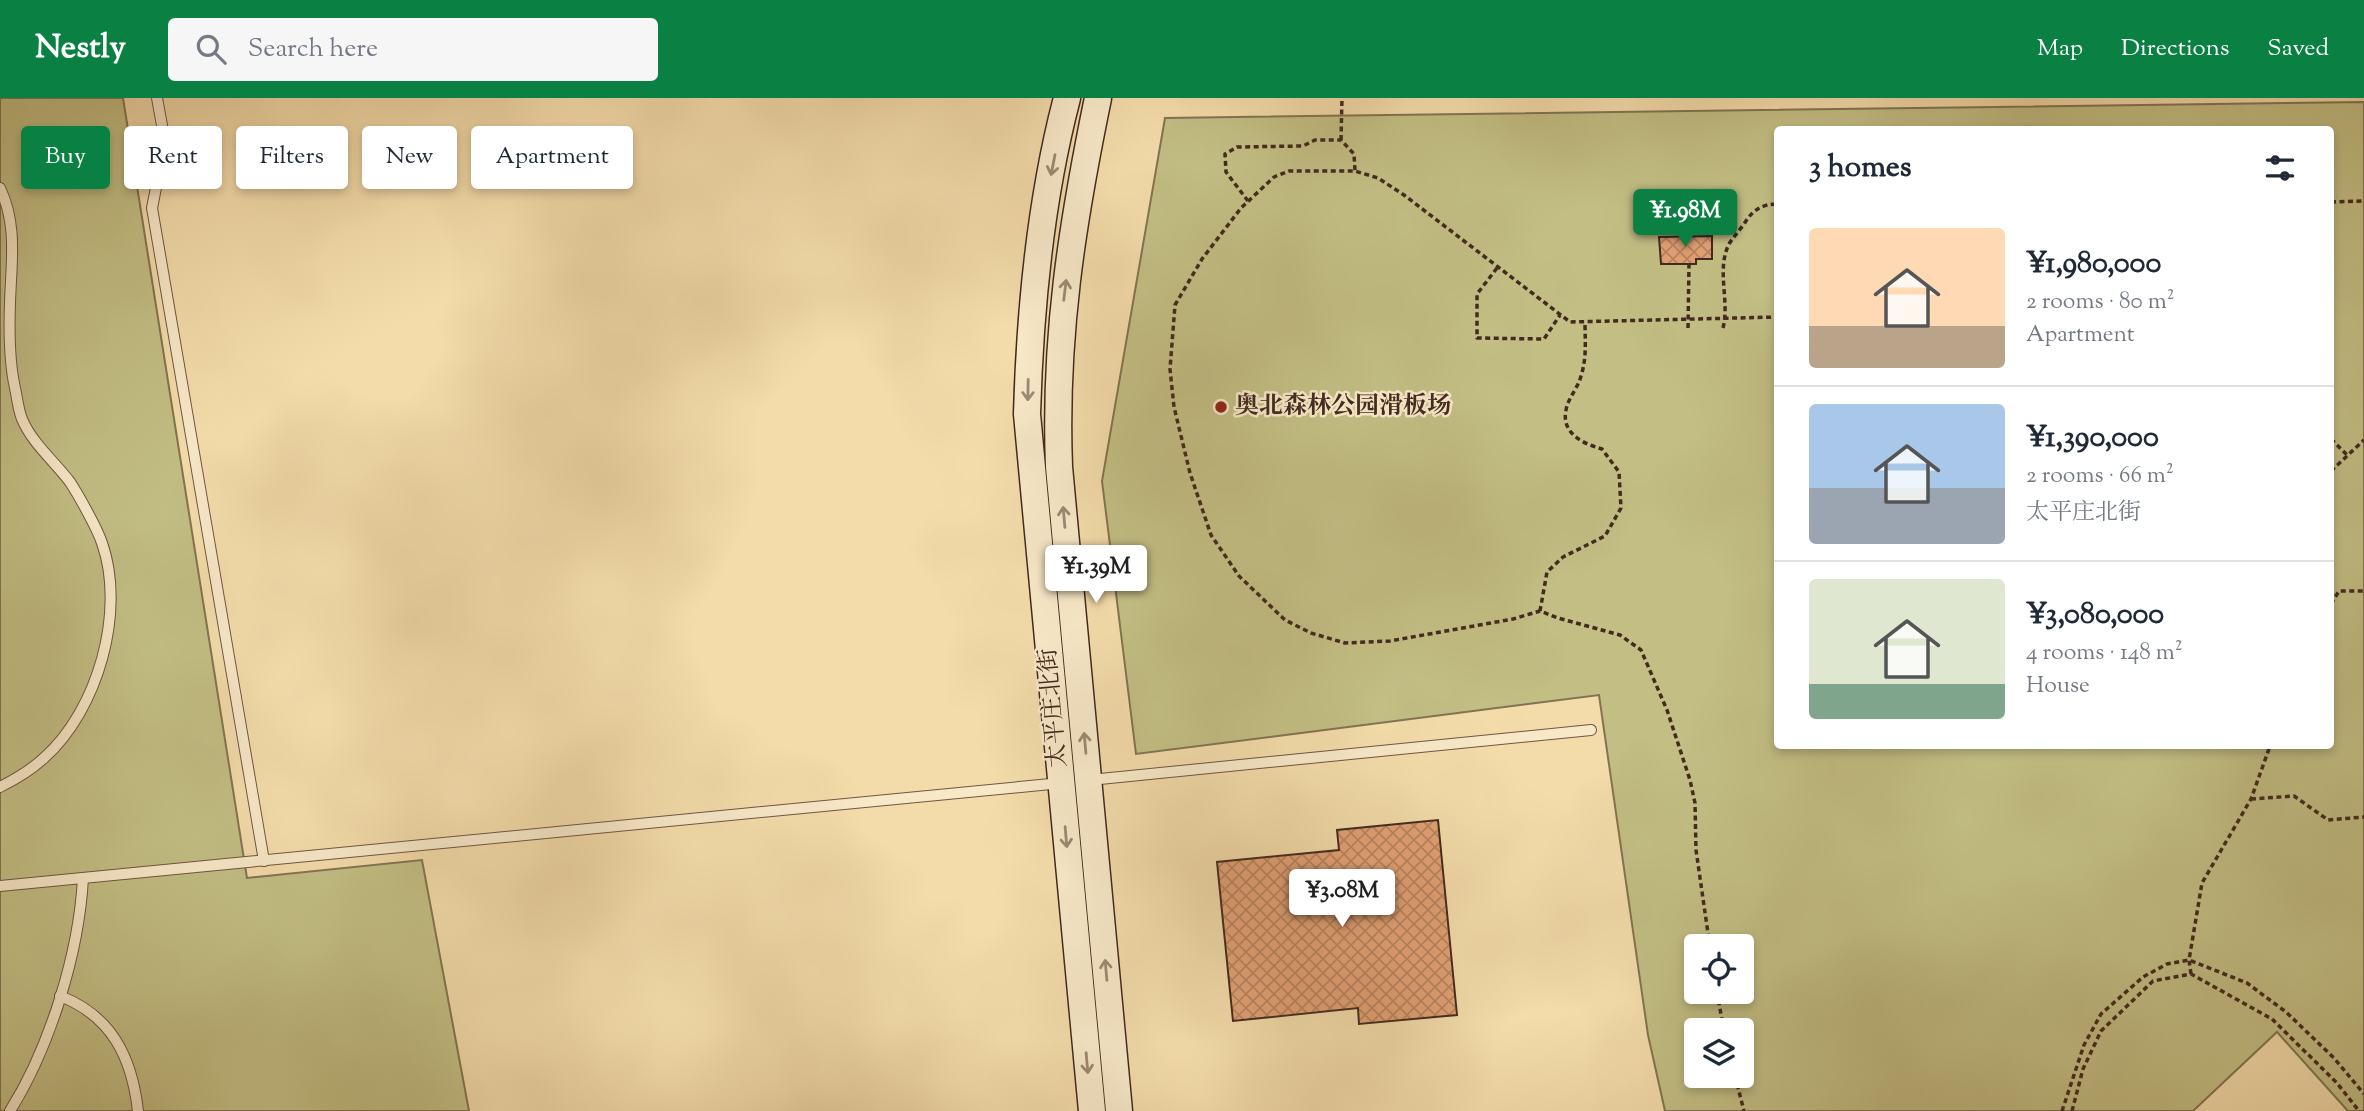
<!DOCTYPE html>
<meta charset="utf-8">
<style>
:root{--surface:#fff;--page:#f6f6f7;--text:#1f2937;--muted:#747a83;--line:#e0e1e3;--accent:#0b8043}
body{margin:0;font-family:"Sorts Mill Goudy","Noto Serif SC",serif;background:var(--page);color:var(--text);height:100vh;display:flex;flex-direction:column;font-size:26px;white-space:nowrap}
*{box-sizing:border-box;margin:0}
p{font-size:23px;color:var(--muted)}
.icon{flex:none;width:38px;height:38px;fill:none;stroke:currentColor;stroke-width:2;stroke-linecap:round;stroke-linejoin:round}
.map{position:relative;flex:1;overflow:hidden}
.panel{position:absolute;left:1774px;top:28px;width:560px;height:623px;display:flex;flex-direction:column;background:var(--surface);border-radius:7px;box-shadow:0 4px 10px #0003}
.panel>*{flex:none}
.hud{position:absolute;left:21px;top:28px;width:665px;height:63px;display:flex;gap:14px}
.buttons{position:absolute;left:1684px;top:836px;display:grid;gap:14px}
.buttons a{display:grid;place-items:center;width:70px;height:70px;border-radius:7px;background:var(--surface);box-shadow:0 4px 10px #0003;font-size:35px}
.price{position:absolute;translate:-50% -60px;padding:0 16px;border-radius:7px;background:#fff;color:#222;font-size:23px;line-height:46px;filter:drop-shadow(0 2px 4px #0008)}
.price::after{content:'';position:absolute;left:50%;top:42px;width:21px;height:16px;margin-left:-10px;background:inherit;clip-path:polygon(0 0,100% 0,50% 100%)}
.price.active{background:var(--accent);color:#fff}
ul{padding:0;list-style:none}
li{display:flex;align-items:center;gap:21px;height:175px;padding:0 35px}
li+li{border-top:2px solid var(--line)}
li span{display:grid;place-items:center;flex:none;width:196px;height:140px;border-radius:7px;color:#555}
li>.icon{margin-inline-start:auto}
span .icon{width:84px;height:84px;fill:#fffc;stroke-width:1}
li b{font-size:30px}
h2{display:flex;justify-content:space-between;align-items:center;height:84px;padding:0 35px;font-size:30px}
.pill{padding:0 24px;border-radius:7px;background:var(--surface);box-shadow:0 4px 10px #0003;font-size:24px;line-height:63px}
.pill.active{background:var(--accent);color:#fff}
header{display:flex;align-items:center;gap:42px;box-sizing:border-box;height:98px;padding:0 35px;background:var(--accent);color:#fff}
header strong{font-size:33px}
nav{display:flex;gap:38px;margin-inline-start:auto;font-size:24px}
.search{width:490px;height:63px;background:var(--page);display:flex;align-items:center;gap:18px;box-sizing:border-box;padding:0 24px;border-radius:7px;color:var(--muted);font-size:26px}
.map>svg:first-child{display:block}
</style>
<header>
<strong>Nestly</strong>
<div class="search"><svg class="icon" aria-label="search" viewBox="0 0 24 24"><circle cx="10" cy="10" r="6"/><path d="M15 15l6 6"/></svg>Search here</div>
<nav><a>Map</a><a>Directions</a><a>Saved</a></nav>
</header>
<div class="map">
<svg width="2364" height="1013" viewBox="0 0 2364 1013">
<defs>
<pattern id="building-cross-hatch" width="8" height="8" patternUnits="userSpaceOnUse" patternTransform="scale(1.75)"><rect width="8" height="8" fill="#e1a073"/><path d="M0 0l8 8M0 8l8-8" fill="none" stroke="#b8835e"/></pattern>
</defs>
<rect width="100%" height="100%" fill="#f3dbaa"/>
<filter id="stains"><feTurbulence type="fractalNoise" baseFrequency=".00286" numOctaves="4"/><feColorMatrix values="0 0 0 0 .2 0 0 0 0 .09 0 0 0 0 .02 0 0 0 .5 -.17"/></filter>
<radialGradient id="worn" r=".72"><stop offset=".6" stop-color="#630" stop-opacity="0"/><stop offset="1" stop-color="#630" stop-opacity=".3"/></radialGradient>
<g fill="#c2be84" stroke="#827452" stroke-width="2" fill-rule="evenodd">
<polygon points="0,0 123,0 247,780 422,762 469,1013 0,1013"/>
<path d="M2364 4V1013H2348L2277 934 2193 1013H1665L1648 937 1599 597 1136 656 1102 383 1165 20ZM1778 32H2331V648H1778ZM1696 849H1741V894H1696ZM1696 933H1741V978H1696Z"/>
</g>
<g fill="url(#building-cross-hatch)" stroke="#422a1f" stroke-width="2">
<polygon points="1712,138 1712,161 1696,161 1696,166 1661,166 1659,139"/>
<polygon points="1438,722 1457,917 1359,926 1358,910 1233,923 1217,764 1339,752 1337,732"/>
</g>
<g fill="none" stroke-linecap="round" stroke-linejoin="round">
<defs>
<g id="service">
<polyline points="157,0 165,44 152,110 264,763"/>
<path d="M0 90C18 128 11 165 10 205 9 232 9 263 15 290 17 299 18 311 22 321 32 345 54 363 70 384 79 398 97 430 102 445 126 513 98 612 44 660 31 672 16 681 0 689"/>
<polyline points="1090,682 1591,632"/>
<polyline points="0,788 1061,685"/>
<path d="M60 898C112 918 132 960 138 1013"/>
<path d="M10 1013C50 949 79 855 83 780"/>
</g>
<g id="secondary">
<path d="M1067 0C1040 103 1030 210 1027 316L1092 1013"/>
<path d="M1098 0C1072 126 1054 240 1059 369L1119 1013"/>
</g>
</defs>
<use href="#service" stroke="#6e5642" stroke-width="12"/>
<use href="#secondary" stroke="#422a1f" stroke-width="29"/>
<g stroke="#422a1f" stroke-width="3.5" stroke-dasharray="5 3.5" stroke-linecap="butt">
<polyline points="1341,42 1342,0"/>
<polyline points="1248,103 1226,74 1225,56 1237,49 1303,48 1315,42 1341,42 1354,56 1355,73"/>
<polyline points="2331,104 2364,103"/>
<polyline points="1497,170 1477,196 1477,240 1544,241 1560,217"/>
<polyline points="1688,230 1689,166"/>
<path d="M1723 230C1730 203 1716 172 1729 146 1734 138 1741 131 1746 123 1754 111 1763 106 1778 106"/>
<polyline points="2331,341 2347,357"/>
<polyline points="2331,373 2364,342"/>
<polyline points="2331,506 2339,493 2364,493"/>
<path d="M1540 513 1547 474 1563 459 1605 438 1621 410 1619 374 1602 351C1584 346 1561 336 1566 312 1568 300 1578 290 1581 278 1587 259 1585 243 1585 224"/>
<polyline points="2251,701 2294,698 2328,722 2364,719"/>
<polyline points="1710,849 1696,752 1695,705 1690,682 1667,612 1641,552 1620,537 1558,520 1540,513 1513,521 1390,543 1345,545 1311,535 1285,522 1239,478 1211,437 1190,375 1174,309 1170,271 1175,207 1202,161 1241,110 1274,79 1289,73 1355,73 1378,80 1404,97 1570,224 1778,219"/>
<polyline points="2191,876 2189,862 2202,785 2251,701 2270,648"/>
<polyline points="1717,894 1724,933"/>
<polyline points="1735,978 1744,1013"/>
<polyline points="2062,1013 2084,947 2101,916 2143,879 2167,866 2189,862 2247,885 2286,914 2334,960 2364,996"/>
<polyline points="2072,1013 2083,971 2101,933 2153,883 2191,876 2272,921 2337,985 2359,1013"/>
</g>
<use href="#service" stroke="#f7e8c8" stroke-width="10"/>
<use href="#secondary" stroke="#f7e8c8" stroke-width="26"/>
</g>
<defs><path id="oneway-shaft" d="M-6 0H5M1.5-3L5.5 0L1.5 3" fill="none" stroke-width="1.6" stroke-linecap="round" stroke-linejoin="round" transform="scale(1.75)"/></defs>
<g stroke="#9c8974">
<use href="#oneway-shaft" transform="translate(1053 67) rotate(101)"/>
<use href="#oneway-shaft" transform="translate(1065 192) rotate(-83)"/>
<use href="#oneway-shaft" transform="translate(1028 292) rotate(91)"/>
<use href="#oneway-shaft" transform="translate(1064 419) rotate(-95)"/>
<use href="#oneway-shaft" transform="translate(1085 645) rotate(-95)"/>
<use href="#oneway-shaft" transform="translate(1066 739) rotate(85)"/>
<use href="#oneway-shaft" transform="translate(1106 872) rotate(-95)"/>
<use href="#oneway-shaft" transform="translate(1087 965) rotate(85)"/>
</g>
<circle fill="#8f2418" stroke="#f7e8c8" stroke-width="2.5" cx="1221" cy="309" r="7"/>
<g text-anchor="middle" dominant-baseline="central" stroke-width="5" stroke-linejoin="round" paint-order="stroke">
<g font-size="24" font-weight="bold" fill="#422a1f" stroke="#f7e8c8" text-anchor="start">
<text x="1235" y="309">奥北森林公园滑板场</text>
</g>
<g font-size="24" fill="#422a1f" stroke="#f7e8c8">
<text transform="translate(1054 610) rotate(-95)">太平庄北街</text>
</g>
</g>
<rect width="100%" height="100%" filter="url(#stains)"/>
<rect width="100%" height="100%" fill="url(#worn)"/>
</svg>
<div class="buttons">
<a><svg class="icon" aria-label="locate" viewBox="0 0 24 24"><circle cx="12" cy="12" r="6"/><path d="M12 2v4M12 18v4M2 12h4M18 12h4"/></svg></a>
<a><svg class="icon" aria-label="layers" viewBox="0 0 24 24"><path d="M12 4l9 5-9 5-9-5zM3 14l9 5 9-5"/></svg></a>
</div>
<b class="price active" style="left:1685px;top:151px">¥1.98M</b>
<b class="price" style="left:1096px;top:507px">¥1.39M</b>
<b class="price" style="left:1342px;top:831px">¥3.08M</b>
<div class="hud">
<a class="pill active">Buy</a>
<a class="pill">Rent</a>
<a class="pill">Filters</a>
<a class="pill">New</a>
<a class="pill">Apartment</a>
</div>
<section class="panel">
<h2>3 homes<svg class="icon" aria-label="filters" viewBox="0 0 24 24"><path d="M4 7h16M4 17h16"/><circle cx="9" cy="7" r="2"/><circle cx="15" cy="17" r="2"/></svg></h2>
<ul>
<li><span style="background:linear-gradient(#ffd9b3 70%,#b9a48a 0)"><svg class="icon" aria-label="home" viewBox="0 0 24 24"><path d="M3 11l9-7 9 7M6 9v11h12V9"/></svg></span><div><b>¥1,980,000</b><p>2 rooms · 80 m²</p><p>Apartment</p></div></li>
<li><span style="background:linear-gradient(#a9c7e8 60%,#9aa5b1 0)"><svg class="icon" aria-label="home" viewBox="0 0 24 24"><path d="M3 11l9-7 9 7M6 9v11h12V9"/></svg></span><div><b>¥1,390,000</b><p>2 rooms · 66 m²</p><p>太平庄北街</p></div></li>
<li><span style="background:linear-gradient(#dfe7d0 75%,#7fa58c 0)"><svg class="icon" aria-label="home" viewBox="0 0 24 24"><path d="M3 11l9-7 9 7M6 9v11h12V9"/></svg></span><div><b>¥3,080,000</b><p>4 rooms · 148 m²</p><p>House</p></div></li>
</ul>
</section>
</div>
